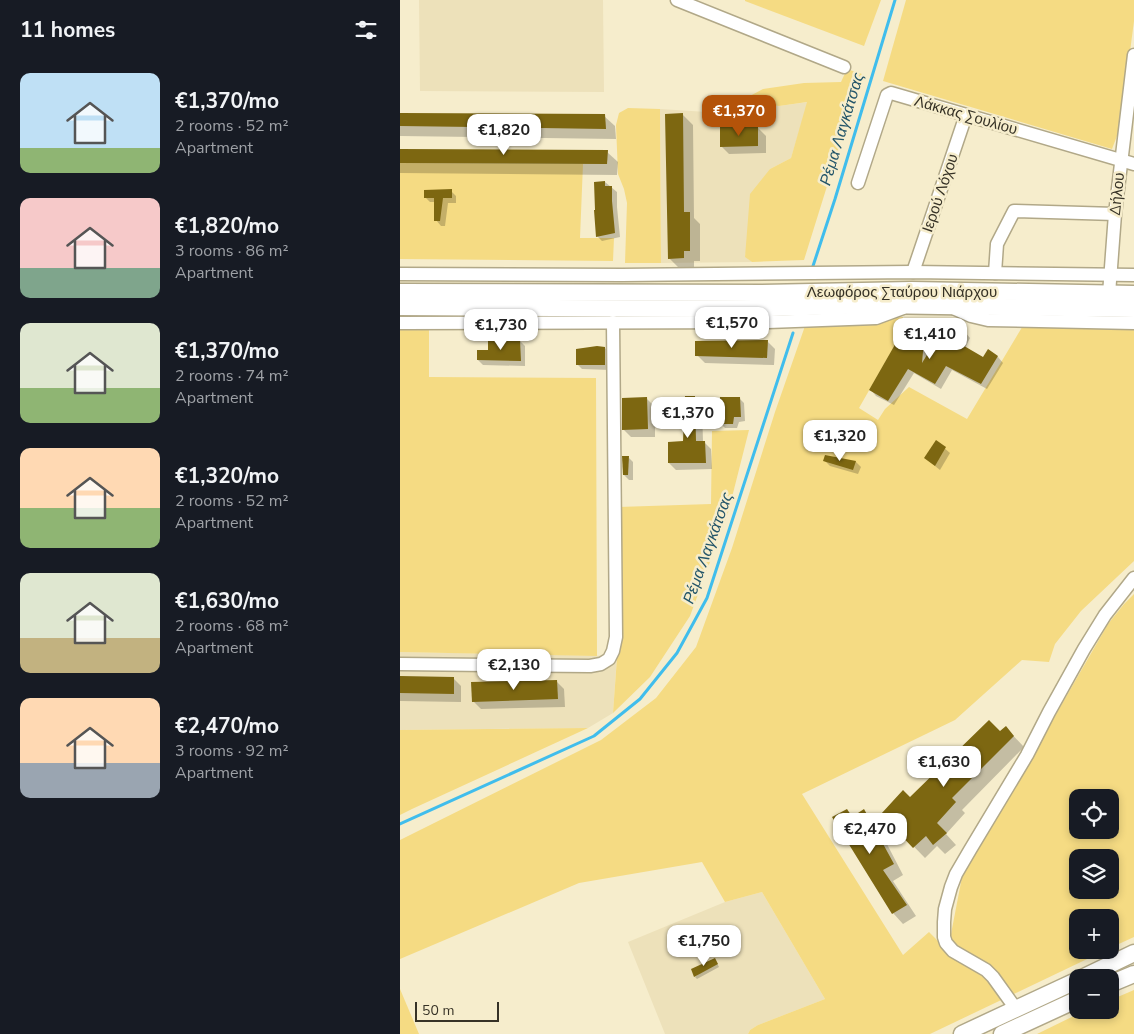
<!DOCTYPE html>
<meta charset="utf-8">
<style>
:root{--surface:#171b24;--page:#242831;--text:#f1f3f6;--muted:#9ea1a6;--accent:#b45309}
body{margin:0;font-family:"Nunito Sans",sans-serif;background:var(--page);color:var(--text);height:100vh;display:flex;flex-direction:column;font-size:19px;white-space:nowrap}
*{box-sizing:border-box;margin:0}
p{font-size:16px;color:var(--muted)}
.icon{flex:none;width:28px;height:28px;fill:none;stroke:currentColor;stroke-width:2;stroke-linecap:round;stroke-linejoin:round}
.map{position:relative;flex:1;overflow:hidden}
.details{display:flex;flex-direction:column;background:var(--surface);width:400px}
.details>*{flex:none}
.buttons{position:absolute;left:669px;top:789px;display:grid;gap:10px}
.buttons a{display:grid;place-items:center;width:50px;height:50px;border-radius:10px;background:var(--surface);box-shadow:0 2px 8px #0003;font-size:25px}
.scale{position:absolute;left:15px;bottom:12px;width:84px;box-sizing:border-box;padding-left:5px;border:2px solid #363226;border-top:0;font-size:14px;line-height:18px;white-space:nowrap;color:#363226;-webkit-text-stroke:4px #f6edcc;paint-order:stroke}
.price{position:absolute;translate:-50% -42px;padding:0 11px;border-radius:10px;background:#fff;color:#222;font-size:16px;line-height:32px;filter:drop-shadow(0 1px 2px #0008)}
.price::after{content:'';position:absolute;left:50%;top:30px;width:15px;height:11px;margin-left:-8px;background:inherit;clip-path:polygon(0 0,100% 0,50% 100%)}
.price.selected{background:var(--accent);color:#fff}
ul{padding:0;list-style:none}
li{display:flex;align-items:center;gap:15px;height:125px;padding:0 20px}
li span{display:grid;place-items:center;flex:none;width:140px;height:100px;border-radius:10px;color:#555}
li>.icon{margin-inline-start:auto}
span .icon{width:60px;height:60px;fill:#fffc;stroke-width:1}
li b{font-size:21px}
h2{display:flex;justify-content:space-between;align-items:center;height:60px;padding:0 20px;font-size:21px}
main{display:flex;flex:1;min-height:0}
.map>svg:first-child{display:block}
</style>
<main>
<section class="details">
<h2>11 homes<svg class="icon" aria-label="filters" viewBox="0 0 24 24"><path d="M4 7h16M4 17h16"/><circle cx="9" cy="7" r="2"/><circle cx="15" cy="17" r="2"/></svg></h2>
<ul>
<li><span style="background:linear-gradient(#bfe0f5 75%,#8fb573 0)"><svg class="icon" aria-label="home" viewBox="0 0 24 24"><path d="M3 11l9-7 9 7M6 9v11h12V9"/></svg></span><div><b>€1,370/mo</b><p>2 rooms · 52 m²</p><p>Apartment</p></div></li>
<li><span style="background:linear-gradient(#f6c9c9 70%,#7fa58c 0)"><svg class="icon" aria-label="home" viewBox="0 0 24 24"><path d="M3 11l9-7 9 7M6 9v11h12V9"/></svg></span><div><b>€1,820/mo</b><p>3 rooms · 86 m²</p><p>Apartment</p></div></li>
<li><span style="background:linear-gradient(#dfe7d0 65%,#8fb573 0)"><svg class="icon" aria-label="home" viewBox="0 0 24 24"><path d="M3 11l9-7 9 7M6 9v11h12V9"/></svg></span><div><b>€1,370/mo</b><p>2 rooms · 74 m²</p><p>Apartment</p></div></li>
<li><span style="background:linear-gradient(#ffd9b3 60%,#8fb573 0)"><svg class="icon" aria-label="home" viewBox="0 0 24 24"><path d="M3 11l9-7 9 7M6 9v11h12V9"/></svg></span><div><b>€1,320/mo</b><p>2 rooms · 52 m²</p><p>Apartment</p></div></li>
<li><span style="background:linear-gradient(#dfe7d0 65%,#c2b280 0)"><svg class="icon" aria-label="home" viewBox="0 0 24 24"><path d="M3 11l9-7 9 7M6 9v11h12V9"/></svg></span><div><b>€1,630/mo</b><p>2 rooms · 68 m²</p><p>Apartment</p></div></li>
<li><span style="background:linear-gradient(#ffd9b3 65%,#9aa5b1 0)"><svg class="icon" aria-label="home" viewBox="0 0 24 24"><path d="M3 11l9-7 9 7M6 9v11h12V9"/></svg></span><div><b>€2,470/mo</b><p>3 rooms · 92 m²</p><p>Apartment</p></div></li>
</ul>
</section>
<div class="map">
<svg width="734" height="1034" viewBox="0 0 734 1034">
<rect width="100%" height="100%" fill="#f6edcc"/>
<g fill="#ede1ba">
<polygon points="19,0 203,0 204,92 20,91"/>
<polygon points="348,97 348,102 379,106 408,102 391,158 370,169 345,256 352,262 261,263 260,109 307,112"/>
<polygon points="0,652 217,656 213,713 188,728 0,730"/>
<polygon points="362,892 425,999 358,1025 350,1030 348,1034 265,1034 228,942 325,902"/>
</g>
<g fill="#f5db83" fill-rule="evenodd">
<polygon points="345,0 481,0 464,46 345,1"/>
<polygon points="506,0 734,0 734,21 720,128 712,149 483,81"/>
<polygon points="447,69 462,74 404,260 352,262 345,257 350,194 370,169 391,158 407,102 379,106 348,102 348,97 363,89 404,83 441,82"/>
<polygon points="228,108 260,109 261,263 225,263 227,203 224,189 218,174 216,125 219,113"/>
<polygon points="0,163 183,164 180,238 214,238 213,261 0,259"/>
<path d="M503 317V331L459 408 478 420 485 409 509 387 567 419 624 324 734 328V561L681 611 655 644 649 662 622 660 555 720 402 794 503 955 529 932 540 943 551 934 562 877 708 624 724 604 734 594V937L710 948V918H678V950H706L530 1034H348L350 1030 358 1025 425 999 362 892 325 902 302 862 179 883 0 959V840L201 740 256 698 296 647 332 548 375 412 405 326 465 325 490 318ZM678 798H710V830H678ZM678 858H710V890H678Z"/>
<polygon points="0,325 29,326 29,377 196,378 197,656 0,652"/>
<polygon points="349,430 328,513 290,616 250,677 213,713 218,644 218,507 311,504 312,431"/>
<polygon points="188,728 12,809 0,815 0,730"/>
<polygon points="0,989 19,1034 0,1034"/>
<polygon points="734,990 734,1034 637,1034 686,1010 710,1010 710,999 720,996"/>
</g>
<g fill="#0003">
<polygon points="0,114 204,116 215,126 216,139 0,136"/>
<polygon points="282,114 293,125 294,218 300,224 300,261 294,261 294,268 280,269 269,258"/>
<polygon points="358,128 366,136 366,153 329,154 321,146"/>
<polygon points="0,150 207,152 218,162 217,175 0,173"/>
<polygon points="205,182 217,192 217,207 220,237 202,241 197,236"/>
<polygon points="51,191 56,196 56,203 48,203 45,226 41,226 36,220 35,202 30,202 25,197"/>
<polygon points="558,329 565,332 570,338 565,348 584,358 588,351 598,357 603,363 587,389 552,370 541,389 514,373 494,405 476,396 471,390 524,330 530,336 529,355 555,334"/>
<polygon points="120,341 125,346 125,366 83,365 78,360 89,351"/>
<polygon points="367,341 375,349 374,365 305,363 297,355"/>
<polygon points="205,348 210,353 210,370 182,369 177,364"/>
<polygon points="295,398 302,405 303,442 304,442 311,449 312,469 276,470 269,463 284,442"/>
<polygon points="339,398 344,403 345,421 339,422 337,428 325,428 320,423"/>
<polygon points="247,399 255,407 255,437 231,437 223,429"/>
<polygon points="536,441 550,453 540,470 525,458"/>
<polygon points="228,457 233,462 233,480 229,480 224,475"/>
<polygon points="426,457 456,462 461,467 458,474 430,466 425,461"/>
<polygon points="0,678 53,678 61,686 61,702 0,701"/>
<polygon points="156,681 164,689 165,707 81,709 73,701"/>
<polygon points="606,728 624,747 562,810 565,813 546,834 556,845 545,854 537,846 525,858 482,814 510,798"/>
<polygon points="447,810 454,817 464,811 475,821 503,875 493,881 516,916 503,924 493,913"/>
<polygon points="315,959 319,967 297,979 295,977"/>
</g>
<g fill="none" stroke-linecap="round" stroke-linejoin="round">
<g stroke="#40bdec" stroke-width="3">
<polyline points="413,266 435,199 495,0"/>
<polyline points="0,824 194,736 240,699 277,653 307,598 393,333"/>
</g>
</g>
<g fill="#7d6711">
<polygon points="0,113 205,114 206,129 0,126"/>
<polygon points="283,113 284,212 290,212 290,251 284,251 284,258 268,259 265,114"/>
<polygon points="320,127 358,127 358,146 320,147"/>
<polygon points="0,149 208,150 207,164 0,163"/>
<polygon points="205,181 205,186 212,186 212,201 215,233 196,237 194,210 195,210 194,182"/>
<polygon points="52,189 52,198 43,198 40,221 34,221 34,198 24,198 24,190"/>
<polygon points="505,327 525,329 522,363 544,327 555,332 558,327 565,331 559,343 583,357 588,349 598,356 581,384 546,366 535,384 508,369 488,401 469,390"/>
<polygon points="88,340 120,340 121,361 77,360 77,350 88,350"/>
<polygon points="368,340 367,358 295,356 295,341"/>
<polygon points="197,346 205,347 205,365 176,365 176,349"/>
<polygon points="285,396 295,396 296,441 305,441 306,463 268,463 268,442 283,441"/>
<polygon points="247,397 248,429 222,430 222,398"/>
<polygon points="320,397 340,397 341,417 334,417 333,424 319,424"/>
<polygon points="536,440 546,447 535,466 524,458"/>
<polygon points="425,455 456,461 453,470 423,461"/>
<polygon points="222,456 229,456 228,475 223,475"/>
<polygon points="0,676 54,677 54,694 0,693"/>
<polygon points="157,680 158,699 72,702 71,682"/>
<polygon points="589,720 600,731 606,726 614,736 552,798 556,802 537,823 547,833 533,845 526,836 513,848 481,814 503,790 510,797"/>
<polygon points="447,809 452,817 464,809 494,864 483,870 507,905 492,914 432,817"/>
<polygon points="315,958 318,964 294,977 291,969"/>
</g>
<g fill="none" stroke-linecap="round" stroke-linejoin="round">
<defs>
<g id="minor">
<polyline points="277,0 444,67"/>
<polyline points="458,183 487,95 491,93 734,164"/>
<polyline points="513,272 566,115"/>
<polyline points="595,273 597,244 614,211 715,214"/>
<polyline points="0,274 222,275 513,272 734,275"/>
<polyline points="709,294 715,214 734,55"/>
<polyline points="553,308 571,316 588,320 734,323"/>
<polyline points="0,323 368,322 476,318 503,308"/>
<polyline points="0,664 190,666 201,664 209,659 213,651 216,637 213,322"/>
<polyline points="616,1009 593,977 586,970 553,951 546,943 544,937 544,922 545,909 551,887 556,874 570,850 627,755 649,712 684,649 705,615 734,578"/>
</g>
<g id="major">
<polyline points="0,292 362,293 512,290 734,294"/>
<polyline points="0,307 338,309 477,305 734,309"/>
<polyline points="682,978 734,953"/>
<polyline points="710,984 734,974"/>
<polyline points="562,1034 678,980"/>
<polyline points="602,1034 678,999"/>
</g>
</defs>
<use href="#minor" stroke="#b1a888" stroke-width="15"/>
<use href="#major" stroke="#b1a888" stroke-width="19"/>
<use href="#minor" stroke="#fff" stroke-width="12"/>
<use href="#major" stroke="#fff" stroke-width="16"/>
</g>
<g text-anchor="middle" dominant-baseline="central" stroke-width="5" stroke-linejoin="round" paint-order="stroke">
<g font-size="15" fill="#363226" stroke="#f6edcc">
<text transform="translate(566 115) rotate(16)">Λάκκας Σουλίου</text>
<text transform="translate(540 193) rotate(-71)">Ιερού Λόχου</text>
<text transform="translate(717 194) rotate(-84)">Δήλου</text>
<text x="502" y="292">Λεωφόρος Σταύρου Νιάρχου</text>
</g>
<g font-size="16" font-style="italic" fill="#235569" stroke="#f6edcc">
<text transform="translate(442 129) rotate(-73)">Ρέμα Λαγκάτσας</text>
<text transform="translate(308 548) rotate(-70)">Ρέμα Λαγκάτσας</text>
</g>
</g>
</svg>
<div class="buttons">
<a><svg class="icon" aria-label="locate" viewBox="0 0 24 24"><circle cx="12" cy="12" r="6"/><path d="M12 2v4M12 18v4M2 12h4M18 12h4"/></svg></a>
<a><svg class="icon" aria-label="layers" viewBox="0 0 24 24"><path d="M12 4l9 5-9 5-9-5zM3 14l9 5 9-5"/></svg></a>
<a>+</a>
<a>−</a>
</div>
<div class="scale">50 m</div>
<b class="price selected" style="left:339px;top:137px">€1,370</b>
<b class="price" style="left:104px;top:156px">€1,820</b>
<b class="price" style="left:332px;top:349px">€1,570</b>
<b class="price" style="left:101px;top:351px">€1,730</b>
<b class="price" style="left:530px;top:360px">€1,410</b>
<b class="price" style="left:288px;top:439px">€1,370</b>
<b class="price" style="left:440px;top:462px">€1,320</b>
<b class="price" style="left:114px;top:691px">€2,130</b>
<b class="price" style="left:544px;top:788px">€1,630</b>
<b class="price" style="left:470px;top:855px">€2,470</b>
<b class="price" style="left:304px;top:967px">€1,750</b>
</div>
</main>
